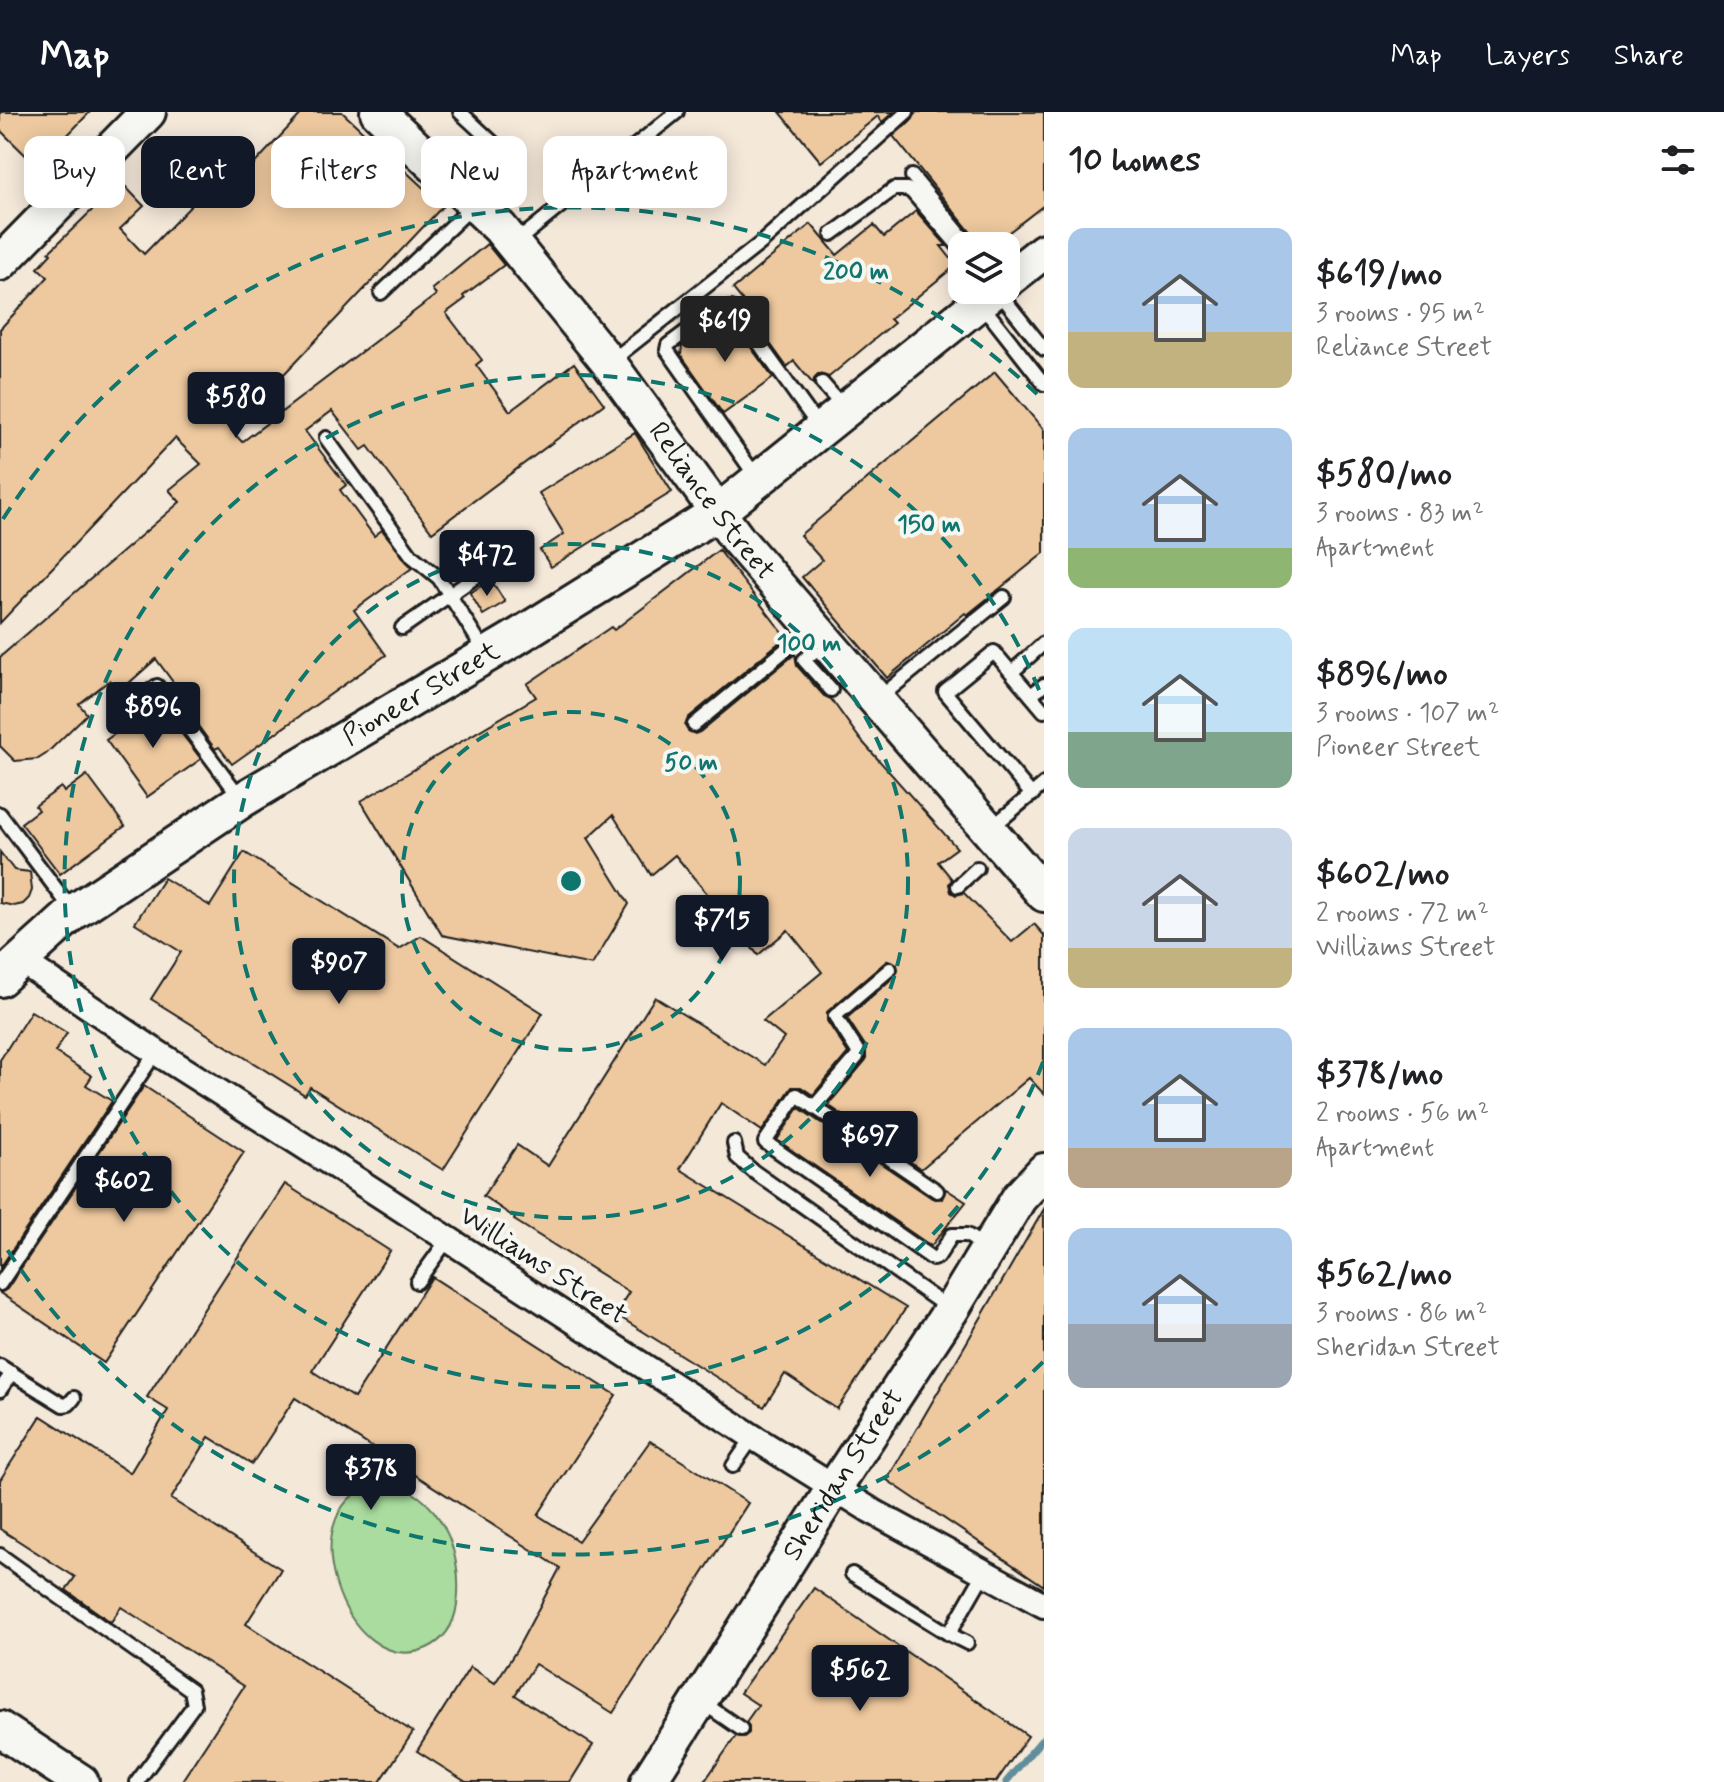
<!DOCTYPE html>
<meta charset="utf-8">
<style>
:root{--surface:#fff;--page:#f6f6f6;--text:#202124;--muted:#757577;--accent:#111827}
body{margin:0;font-family:Mynerve,sans-serif;background:var(--page);color:var(--text);height:100vh;display:flex;flex-direction:column;font-size:30px;white-space:nowrap}
*{box-sizing:border-box;margin:0}
p{font-size:26px;color:var(--muted)}
.icon{flex:none;width:44px;height:44px;fill:none;stroke:currentColor;stroke-width:2;stroke-linecap:round;stroke-linejoin:round}
.map{position:relative;flex:1;overflow:hidden}
.details{display:flex;flex-direction:column;background:var(--surface);width:680px}
.details>*{flex:none}
.hud{position:absolute;left:24px;top:24px;width:760px;height:72px;display:flex;gap:16px}
.controls{position:absolute;left:948px;top:120px;display:grid;gap:16px}
.controls a{display:grid;place-items:center;width:72px;height:72px;border-radius:16px;background:var(--surface);box-shadow:0 4px 20px #0003;font-size:40px}
.price{position:absolute;translate:-50% -68px;padding:0 18px;border-radius:8px;background:var(--accent);color:#fff;font-size:26px;line-height:52px;filter:drop-shadow(0 2px 4px #0008)}
.price::after{content:'';position:absolute;left:50%;top:48px;width:24px;height:18px;margin-left:-12px;background:inherit;clip-path:polygon(0 0,100% 0,50% 100%)}
.price.active{background:#222;color:#fff}
ul{padding:0;list-style:none}
li{display:flex;align-items:center;gap:24px;height:200px;padding:0 24px}
li span{display:grid;place-items:center;flex:none;width:224px;height:160px;border-radius:16px;color:#555}
li>.icon{margin-inline-start:auto}
span .icon{width:96px;height:96px;fill:#fffc;stroke-width:1}
li b{font-size:34px}
h2{display:flex;justify-content:space-between;align-items:center;height:96px;padding:0 24px;font-size:34px}
.chip{padding:0 28px;border-radius:16px;background:var(--surface);box-shadow:0 4px 20px #0003;font-size:28px;line-height:72px}
.chip.active{background:var(--accent);color:#fff}
header{display:flex;align-items:center;gap:48px;box-sizing:border-box;height:112px;padding:0 40px;background:var(--accent);color:#fff}
header strong{font-size:38px}
nav{display:flex;gap:44px;margin-inline-start:auto;font-size:28px}
main{display:flex;flex:1;min-height:0}
.map>svg:first-child{display:block}
</style>
<header>
<strong>Map</strong>
<nav><a>Map</a><a>Layers</a><a>Share</a></nav>
</header>
<main>
<div class="map">
<svg width="1044" height="1670" viewBox="0 0 1044 1670">
<rect width="100%" height="100%" fill="#f4e8d9"/>
<filter id="ink" filterUnits="userSpaceOnUse"><feTurbulence type="fractalNoise" baseFrequency=".0125" numOctaves="2"/><feDisplacementMap in="SourceGraphic" scale="16" xChannelSelector="R" yChannelSelector="G"/><feConvolveMatrix kernelMatrix="1 2 1 2 8 2 1 2 1" color-interpolation-filters="sRGB"/></filter>
<g filter="url(#ink)">
<path fill="#a9dc9e" stroke="#627c5d" stroke-width="2" d="M384 1371C441 1379 464 1442 457 1493 454 1512 445 1528 427 1536 345 1572 281 1385 384 1371Z"/>
<g fill="none" stroke-linecap="round" stroke-linejoin="round">
<polyline stroke="#618e9b" stroke-width="7" points="1006,1670 1044,1625"/>
</g>
<g fill="#eec99f" stroke="#1c1c1c" stroke-width="2">
<polygon points="0,0 90,0 54,37 67,50 50,67 0,18"/>
<polygon points="303,0 342,0 443,94 231,318 242,330 436,183 432,177 487,132 504,153 463,184 465,187 446,201 482,248 476,253 510,299 574,251 604,292 432,420 368,334 362,338 332,299 305,319 346,373 340,378 374,424 382,418 412,456 354,498 386,543 232,652 219,635 215,637 173,580 178,577 156,547 120,579 110,568 79,592 87,602 46,642 38,647 15,649 0,634 0,545 180,390 169,378 201,352 175,326 0,511 0,217 48,165 38,156 51,142 49,140 121,70 144,94 120,117 144,142 214,70 226,82"/>
<polygon points="780,0 894,0 882,10 878,4 821,50"/>
<polygon points="916,0 1044,0 1044,93 991,134 979,134 977,128 893,24 913,7"/>
<polygon points="173,29 192,47 177,62 158,43"/>
<polygon points="916,99 947,134 941,134 956,153 890,207 894,211 829,265 819,262 814,267 813,272 794,249 787,255 756,212 763,213 733,177 811,112 837,143 874,113 884,125"/>
<polygon points="727,206 731,208 773,266 723,302 681,243 682,234 718,208"/>
<polygon points="995,260 1044,318 1044,441 967,503 965,501 887,566 802,465 822,448 800,423"/>
<polygon points="635,321 672,380 551,455 540,438 564,422 539,381"/>
<polygon points="719,438 786,525 688,606 685,614 688,619 695,622 700,620 795,542 797,554 824,584 831,587 860,627 957,736 938,750 952,767 949,772 951,780 956,783 964,781 1012,830 1034,812 1044,823 1044,982 1029,966 921,1057 828,993 866,948 866,935 847,906 896,863 897,852 888,848 827,900 827,909 848,941 813,983 801,975 792,975 762,1019 721,991 680,1057 906,1196 837,1297 785,1262 764,1295 615,1202 629,1180 514,1108 515,1106 483,1084 517,1033 548,1054 655,885 765,953 784,926 763,909 822,860 788,818 758,843 675,743 651,763 613,703 588,726 629,792 592,853 442,823 361,689 536,585 527,572 611,515 614,518"/>
<polygon points="491,468 505,490 483,503 470,481"/>
<polygon points="158,591 201,647 147,685 106,628"/>
<polygon points="87,663 125,714 60,762 21,711 38,698 35,694 61,675 64,680"/>
<polygon points="0,740 14,758 30,760 32,778 29,786 23,792 14,794 0,791"/>
<polygon points="244,740 399,837 421,824 543,901 443,1058 310,975 305,983 151,887 181,840 135,811 164,766 210,794"/>
<polygon points="31,899 67,921 55,940 92,964 86,973 112,989 0,1156 0,948"/>
<polygon points="144,974 244,1040 104,1251 0,1181 7,1177"/>
<polygon points="799,996 932,1086 942,1087 946,1077 966,1090 931,1134 777,1028"/>
<polygon points="285,1072 390,1139 312,1259 354,1286 432,1165 616,1283 538,1403 578,1429 650,1329 748,1391 613,1601 535,1552 515,1583 593,1633 570,1670 466,1670 417,1639 470,1555 495,1571 516,1539 560,1456 295,1286 252,1352 209,1325 171,1387 281,1457 246,1512 413,1620 380,1670 181,1670 244,1574 121,1495 111,1510 66,1478 75,1465 0,1417 0,1368 41,1304 130,1361 168,1298 147,1285"/>
<polygon points="1044,1097 1044,1474 887,1368"/>
<polygon points="814,1476 1028,1624 996,1670 704,1670 736,1624 744,1625 749,1621 749,1614 746,1610 758,1593 740,1581"/>
</g>
<g fill="none" stroke-linecap="round" stroke-linejoin="round">
<defs>
<g id="lane">
<polyline points="460,0 517,53"/>
<polyline points="912,64 970,134"/>
<polyline points="832,122 894,77 907,77 912,80 962,138"/>
<polyline points="516,130 677,0"/>
<polyline points="997,178 1044,237"/>
<polyline points="381,181 474,93"/>
<polyline points="982,193 1044,272"/>
<polyline points="610,250 761,131 907,0"/>
<polyline points="822,271 844,296"/>
<polyline points="326,326 412,444 439,466 486,541"/>
<polyline points="757,366 667,238 668,233 714,199 731,196 738,202 819,315"/>
<polyline points="402,516 497,450"/>
<polyline points="823,532 804,548 831,578"/>
<polyline points="1012,560 1044,531"/>
<polyline points="1031,583 1044,573"/>
<polyline points="879,586 1004,485"/>
<polyline points="125,597 157,574 240,685"/>
<polyline points="694,613 812,516"/>
<polyline points="1032,683 945,580 994,540 1044,599"/>
<polyline points="0,702 72,798"/>
<polyline points="991,716 1044,672"/>
<polyline points="958,774 977,756"/>
<polyline points="814,995 857,945 858,940 835,904 890,857"/>
<polyline points="734,1031 737,1045 753,1059 948,1196"/>
<polyline points="937,1079 797,983 765,1030 933,1147 938,1145 952,1123 967,1123 986,1136"/>
<polyline points="417,1170 448,1127"/>
<polyline points="0,1172 156,940"/>
<polyline points="0,1254 63,1293 69,1292 74,1286"/>
<polyline points="0,1278 12,1261"/>
<polyline points="733,1354 753,1325"/>
<polyline points="0,1443 191,1578 194,1593 137,1670"/>
<polyline points="852,1462 949,1522"/>
<polyline points="967,1531 949,1522 984,1461"/>
<polyline points="702,1590 741,1617"/>
</g>
<polyline id="street" points="20,848 156,940 340,1057 753,1325 870,1398 1044,1493"/>
<g id="secondary">
<path id="s1" d="M378 0 500 116 609 251 738 428 1044 782"/>
<polyline points="0,151 148,0"/>
<polyline points="1006,169 1044,139"/>
<path id="s2" d="M0 867 74 800 242 688 512 528 718 400 995 178"/>
<polyline points="0,1617 81,1670"/>
<path id="s3" d="M648 1670 834 1376 951 1198 1019 1086 1044 1059"/>
</g>
</defs>
<use href="#lane" stroke="#1c1c1c" stroke-width="18"/>
<use href="#street" stroke="#1c1c1c" stroke-width="30"/>
<use href="#secondary" stroke="#1c1c1c" stroke-width="40"/>
<use href="#lane" stroke="#f6f6f2" stroke-width="12"/>
<use href="#street" stroke="#f6f6f2" stroke-width="24"/>
<use href="#secondary" stroke="#f6f6f2" stroke-width="34"/>
</g>
</g>
<g fill="none" stroke="#0f766e" stroke-width="4" stroke-dasharray="14 10">
<circle cx="571" cy="769" r="169"/>
<circle cx="571" cy="769" r="337"/>
<path d="M1043 950A506 506 0 1 1 1043 588"/>
<path d="M1043 1250A674 674 0 0 1 3 1131M3 407A674 674 0 0 1 1043 288"/>
</g>
<g text-anchor="middle" dominant-baseline="central" stroke-width="8" stroke-linejoin="round" paint-order="stroke">
<g font-size="28" fill="#1c1c1c" stroke="#f6f6f2">
<text stroke="none"><textPath href="#s1" startOffset="514">Reliance Street</textPath></text>
<text stroke="none"><textPath href="#s2" startOffset="510">Pioneer Street</textPath></text>
<text transform="translate(543 1154) rotate(33)">Williams Street</text>
<text stroke="none"><textPath href="#s3" startOffset="364">Sheridan Street</textPath></text>
</g>
</g>
<circle cx="571" cy="769" r="12" fill="#0f766e" stroke="#f6f6f2" stroke-width="4"/>
<g font-size="24" text-anchor="middle" font-weight="bold" fill="#0f766e" stroke="#f6f6f2" stroke-width="8" stroke-linejoin="round" paint-order="stroke">
<text x="856" y="167">200 m</text>
<text x="929" y="420">150 m</text>
<text x="809" y="539">100 m</text>
<text x="691" y="658">50 m</text>
</g>
</svg>
<div class="controls">
<a><svg class="icon" aria-label="layers" viewBox="0 0 24 24"><path d="M12 4l9 5-9 5-9-5zM3 14l9 5 9-5"/></svg></a>
</div>
<b class="price active" style="left:725px;top:252px">$619</b>
<b class="price" style="left:236px;top:328px">$580</b>
<b class="price" style="left:487px;top:486px">$472</b>
<b class="price" style="left:153px;top:638px">$896</b>
<b class="price" style="left:722px;top:851px">$715</b>
<b class="price" style="left:339px;top:894px">$907</b>
<b class="price" style="left:870px;top:1067px">$697</b>
<b class="price" style="left:124px;top:1112px">$602</b>
<b class="price" style="left:371px;top:1400px">$378</b>
<b class="price" style="left:860px;top:1601px">$562</b>
<div class="hud">
<a class="chip">Buy</a>
<a class="chip active">Rent</a>
<a class="chip">Filters</a>
<a class="chip">New</a>
<a class="chip">Apartment</a>
</div>
</div>
<section class="details">
<h2>10 homes<svg class="icon" aria-label="filters" viewBox="0 0 24 24"><path d="M4 7h16M4 17h16"/><circle cx="9" cy="7" r="2"/><circle cx="15" cy="17" r="2"/></svg></h2>
<ul>
<li><span style="background:linear-gradient(#a9c7e8 65%,#c2b280 0)"><svg class="icon" aria-label="home" viewBox="0 0 24 24"><path d="M3 11l9-7 9 7M6 9v11h12V9"/></svg></span><div><b>$619/mo</b><p>3 rooms · 95 m²</p><p>Reliance Street</p></div></li>
<li><span style="background:linear-gradient(#a9c7e8 75%,#8fb573 0)"><svg class="icon" aria-label="home" viewBox="0 0 24 24"><path d="M3 11l9-7 9 7M6 9v11h12V9"/></svg></span><div><b>$580/mo</b><p>3 rooms · 83 m²</p><p>Apartment</p></div></li>
<li><span style="background:linear-gradient(#bfe0f5 65%,#7fa58c 0)"><svg class="icon" aria-label="home" viewBox="0 0 24 24"><path d="M3 11l9-7 9 7M6 9v11h12V9"/></svg></span><div><b>$896/mo</b><p>3 rooms · 107 m²</p><p>Pioneer Street</p></div></li>
<li><span style="background:linear-gradient(#c9d6e8 75%,#c2b280 0)"><svg class="icon" aria-label="home" viewBox="0 0 24 24"><path d="M3 11l9-7 9 7M6 9v11h12V9"/></svg></span><div><b>$602/mo</b><p>2 rooms · 72 m²</p><p>Williams Street</p></div></li>
<li><span style="background:linear-gradient(#a9c7e8 75%,#b9a48a 0)"><svg class="icon" aria-label="home" viewBox="0 0 24 24"><path d="M3 11l9-7 9 7M6 9v11h12V9"/></svg></span><div><b>$378/mo</b><p>2 rooms · 56 m²</p><p>Apartment</p></div></li>
<li><span style="background:linear-gradient(#a9c7e8 60%,#9aa5b1 0)"><svg class="icon" aria-label="home" viewBox="0 0 24 24"><path d="M3 11l9-7 9 7M6 9v11h12V9"/></svg></span><div><b>$562/mo</b><p>3 rooms · 86 m²</p><p>Sheridan Street</p></div></li>
</ul>
</section>
</main>
